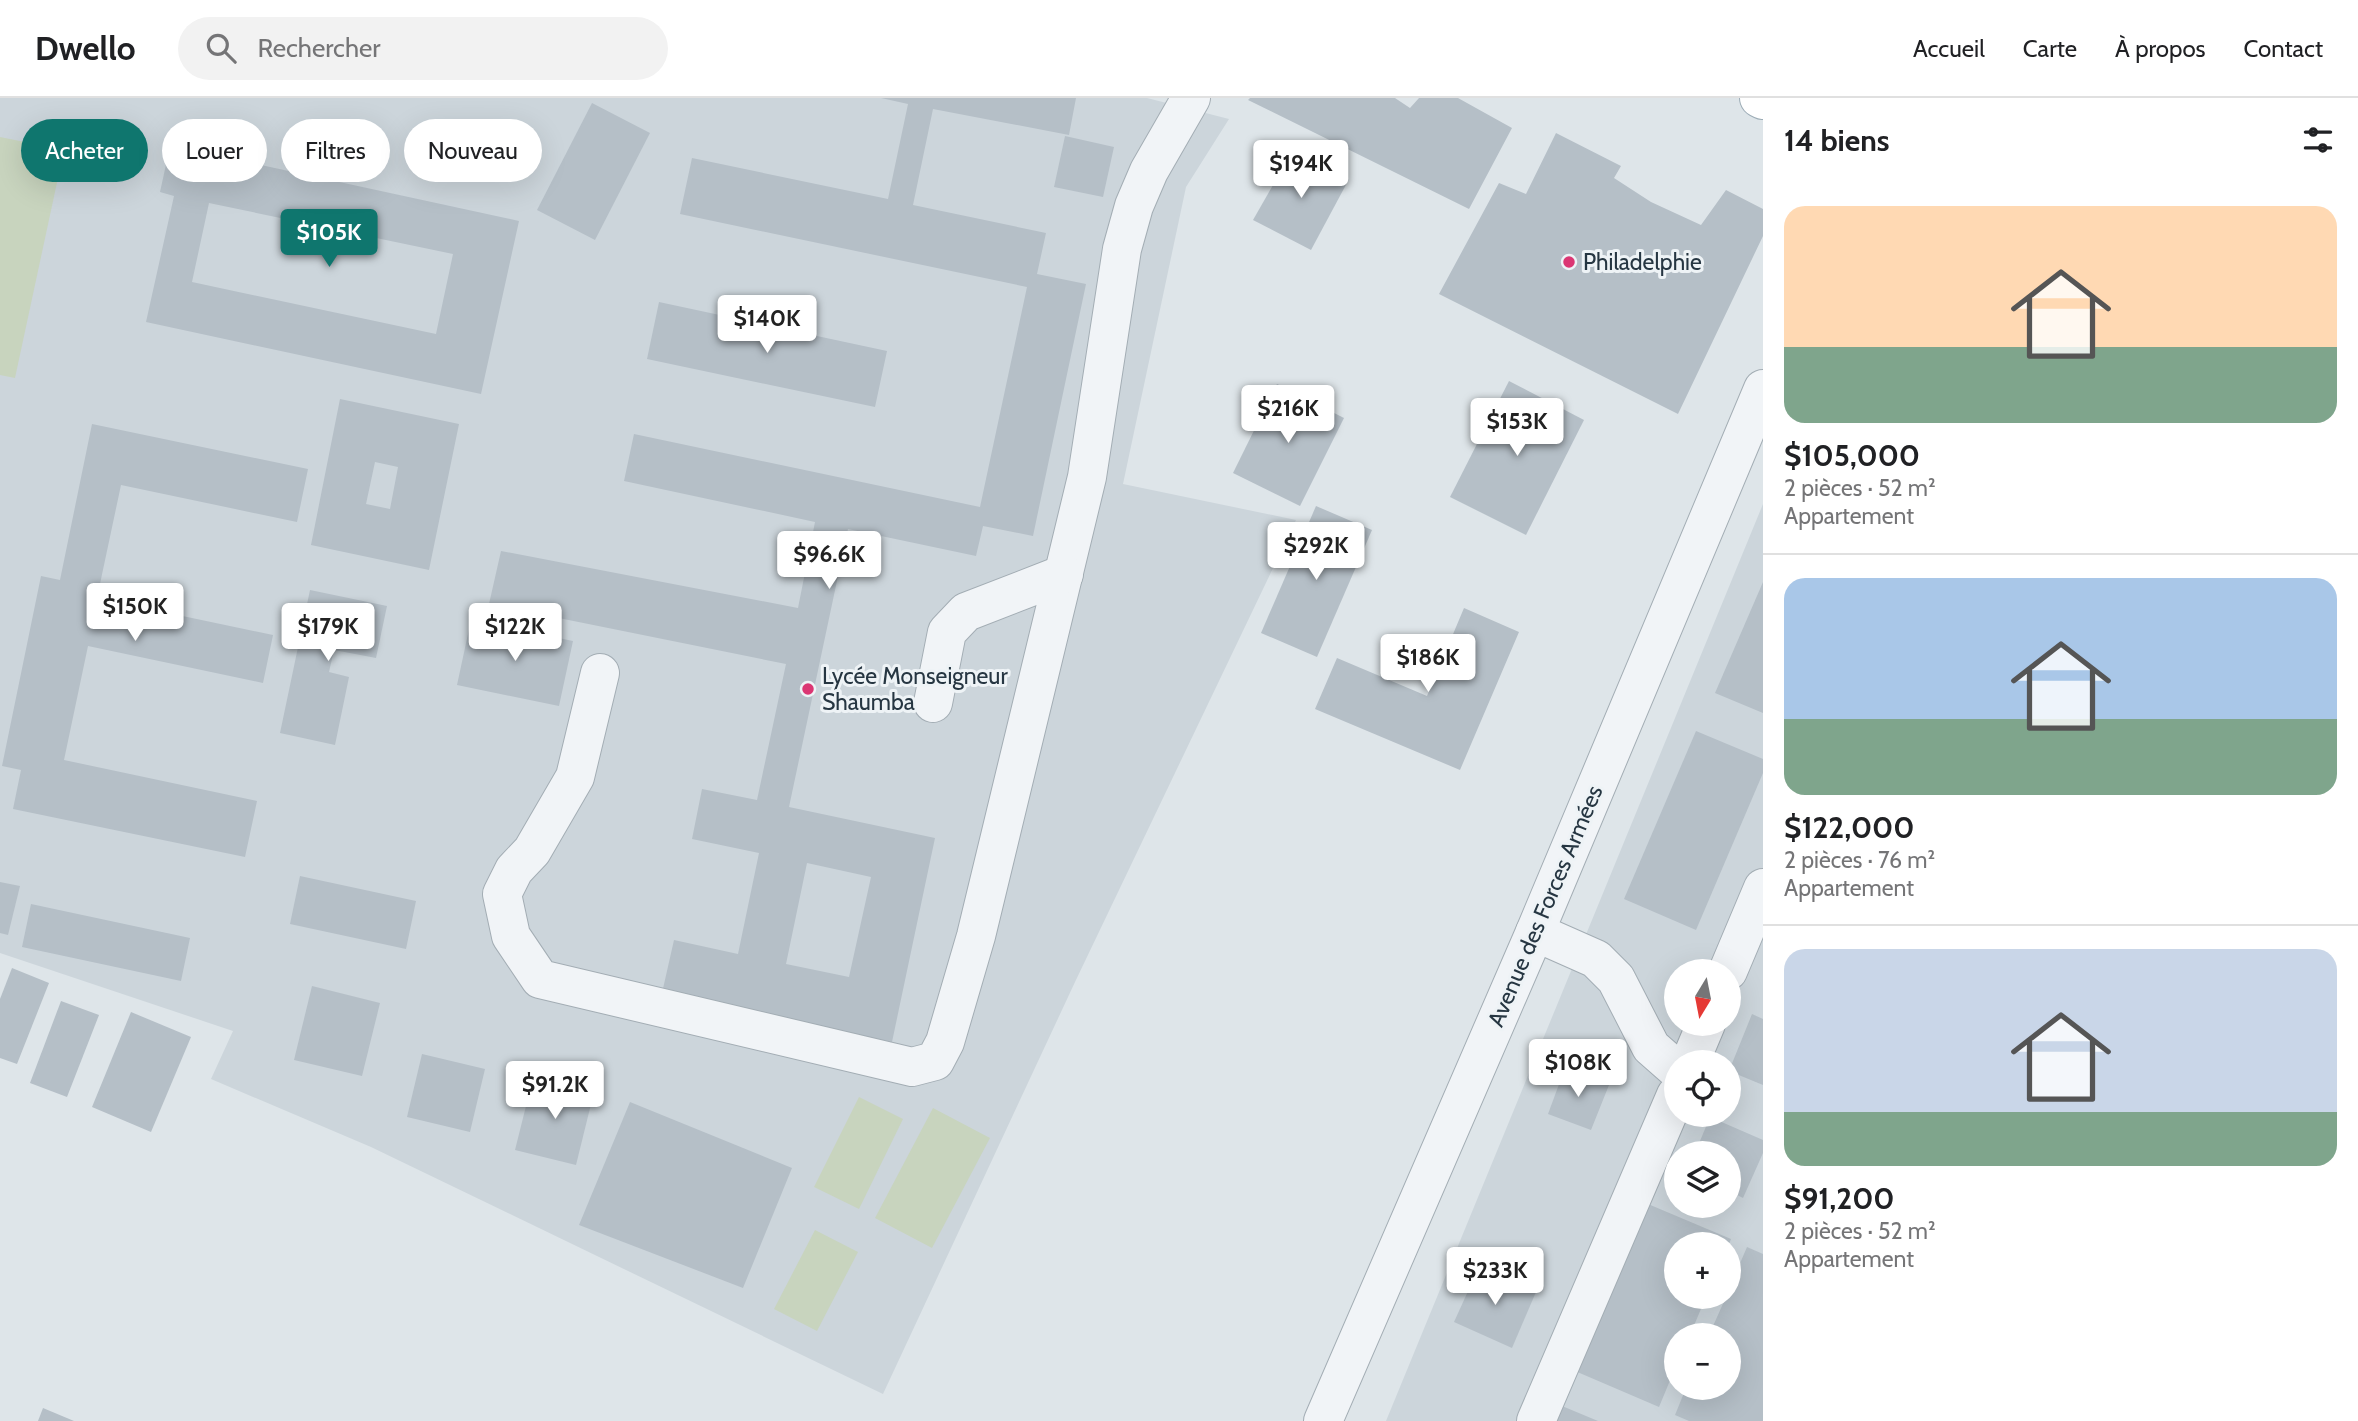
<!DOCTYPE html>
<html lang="fr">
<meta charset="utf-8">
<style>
:root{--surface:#fff;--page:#f2f2f2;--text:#202124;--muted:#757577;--line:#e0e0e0;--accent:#0f766e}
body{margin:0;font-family:Cabin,sans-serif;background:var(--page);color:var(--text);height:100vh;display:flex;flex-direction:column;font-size:26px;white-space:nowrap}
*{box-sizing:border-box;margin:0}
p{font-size:23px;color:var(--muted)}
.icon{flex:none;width:38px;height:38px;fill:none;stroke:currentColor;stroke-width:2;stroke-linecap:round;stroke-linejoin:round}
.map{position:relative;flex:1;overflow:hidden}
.sheet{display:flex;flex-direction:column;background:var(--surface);width:595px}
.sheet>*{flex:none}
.banner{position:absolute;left:21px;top:21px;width:665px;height:63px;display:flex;gap:14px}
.needle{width:46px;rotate:190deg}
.tools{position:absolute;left:1664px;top:861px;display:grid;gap:14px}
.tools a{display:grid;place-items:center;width:77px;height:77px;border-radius:50%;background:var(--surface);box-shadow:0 7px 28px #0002;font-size:35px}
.price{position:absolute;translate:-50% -60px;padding:0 16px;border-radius:7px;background:#fff;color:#222;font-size:23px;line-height:46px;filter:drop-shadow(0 2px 4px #0008)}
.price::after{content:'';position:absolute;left:50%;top:42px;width:21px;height:16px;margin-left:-10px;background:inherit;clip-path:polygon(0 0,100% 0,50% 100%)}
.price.selected{background:var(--accent);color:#fff}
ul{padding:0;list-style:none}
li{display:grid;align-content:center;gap:14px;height:371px;padding:0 21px}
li+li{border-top:2px solid var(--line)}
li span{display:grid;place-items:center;height:217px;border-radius:21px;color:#555}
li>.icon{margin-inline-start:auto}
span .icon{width:126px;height:126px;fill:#fffc;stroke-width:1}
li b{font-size:30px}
h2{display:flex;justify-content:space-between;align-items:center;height:84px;padding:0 21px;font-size:30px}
.chip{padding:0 24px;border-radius:32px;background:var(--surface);box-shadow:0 7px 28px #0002;font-size:24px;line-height:63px}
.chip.selected{background:var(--accent);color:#fff}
header{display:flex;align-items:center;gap:42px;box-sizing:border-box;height:98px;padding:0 35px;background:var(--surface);border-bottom:2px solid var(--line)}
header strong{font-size:33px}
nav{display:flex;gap:38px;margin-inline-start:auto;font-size:24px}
.search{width:490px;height:63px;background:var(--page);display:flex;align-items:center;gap:18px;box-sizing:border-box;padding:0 24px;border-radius:38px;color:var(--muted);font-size:26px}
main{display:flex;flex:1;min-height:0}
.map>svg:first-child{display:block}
</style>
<header>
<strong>Dwello</strong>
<div class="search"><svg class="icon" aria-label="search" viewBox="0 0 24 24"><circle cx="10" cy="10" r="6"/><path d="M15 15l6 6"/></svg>Rechercher</div>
<nav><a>Accueil</a><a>Carte</a><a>À propos</a><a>Contact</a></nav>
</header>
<main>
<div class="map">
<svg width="1763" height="1323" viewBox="0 0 1763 1323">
<rect width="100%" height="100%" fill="#dee5e9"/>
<g fill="#ccd5db" fill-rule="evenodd">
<polygon points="0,0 1147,0 1229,21 1186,89 1123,386 1296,422 1075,884 883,1296 371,1049 211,981 233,933 0,855"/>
<path d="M1763 406V1323H1386ZM1676 873H1729V926H1676ZM1676 964H1729V1017H1676ZM1676 1055H1729V1108H1676ZM1676 1146H1729V1199H1676ZM1676 1237H1729V1290H1676Z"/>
</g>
<g fill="#c8d4be">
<polygon points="0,39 64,52 15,280 0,277"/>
<polygon points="859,999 903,1021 859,1111 814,1089"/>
<polygon points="933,1010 990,1040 932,1150 875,1120"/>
<polygon points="815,1132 858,1154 817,1233 774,1211"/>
</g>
<g fill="#b5bfc7" fill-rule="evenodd">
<path d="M881 0H1076L1069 37 933 11 913 107 1046 135 1037 176 1086 186 1033 438 983 428 976 458 848 431 789 709 935 740 892 944 662 895 674 842 738 856 759 755 692 741 702 691 757 702 786 566 489 506 501 453 798 510 815 424 624 383 634 336 980 409 1027 189 680 116 692 60 888 101 908 6ZM807 765 871 779 849 879 786 866Z"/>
<polygon points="1250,0 1395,0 1410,10 1419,0 1458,0 1512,30 1469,111 1248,2"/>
<polygon points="592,5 650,35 595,142 537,112"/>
<path d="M174 30 219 40 215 57 519 123 481 296 146 224 174 98 160 94ZM209 105 453 156 436 236 192 184Z"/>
<polygon points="1556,35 1621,68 1614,80 1651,104 1701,127 1726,92 1763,111 1763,138 1678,316 1439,196 1499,85 1526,96"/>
<polygon points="1065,38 1114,49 1103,99 1054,89"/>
<polygon points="1293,52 1348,83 1311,152 1253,122"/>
<polygon points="659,204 887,253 875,309 647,261"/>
<polygon points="1509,283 1584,322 1526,437 1450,399"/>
<polygon points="1277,286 1344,320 1300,408 1233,375"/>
<path d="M340 301 459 326 429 472 311 447ZM375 364 398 369 390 411 366 406Z"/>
<polygon points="92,326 308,371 297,424 121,387 97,500 273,537 263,585 88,548 64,662 257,703 245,759 13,711 21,672 2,668 41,478 60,482"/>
<polygon points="1316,408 1372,432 1317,559 1261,535"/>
<polygon points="1763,484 1763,615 1715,595"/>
<polygon points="310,492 387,508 376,560 334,552 329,574 349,579 335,647 280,635"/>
<polygon points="1464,510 1519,534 1460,672 1315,611 1337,560 1427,598"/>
<polygon points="471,522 573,543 559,608 457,587"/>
<polygon points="1696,633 1763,661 1763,675 1696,832 1624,801"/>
<polygon points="300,778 416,803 406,851 290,826"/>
<polygon points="0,784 20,788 8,837 0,835"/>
<polygon points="31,806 190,840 181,883 22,849"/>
<polygon points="12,870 49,885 17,966 0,960 0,901"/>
<polygon points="312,888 380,905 362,978 294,962"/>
<polygon points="61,903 99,917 67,999 30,985"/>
<polygon points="131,914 191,939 151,1034 92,1009"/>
<polygon points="1752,916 1763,921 1763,987 1729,973"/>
<polygon points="422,956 485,971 470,1034 407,1019"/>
<polygon points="1565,970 1609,987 1591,1032 1548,1016"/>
<polygon points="533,980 594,994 576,1067 515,1052"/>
<polygon points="630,1004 792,1070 743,1190 579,1127"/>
<polygon points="1710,1019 1763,1042 1763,1055 1743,1100 1729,1093 1729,1055 1695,1055"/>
<polygon points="1648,1106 1731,1141 1729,1146 1676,1146 1676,1199 1706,1199 1690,1237 1676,1237 1676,1268 1659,1309 1575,1273"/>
<polygon points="1747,1149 1763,1156 1763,1323 1689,1323 1675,1317 1686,1290 1729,1290 1729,1237 1709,1237 1726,1199 1729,1199 1729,1191"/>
<polygon points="1479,1169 1536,1194 1512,1250 1454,1224"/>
<polygon points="1562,1308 1598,1323 1556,1323"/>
<polygon points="43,1310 74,1323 38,1323"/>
</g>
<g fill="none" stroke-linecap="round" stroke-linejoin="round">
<defs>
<g id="minor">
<polyline points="600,575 575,679 532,753 514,772 502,796 511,838 540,881 912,969 935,963 945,944 976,838 1087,379 1122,151 1134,108 1149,73 1191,0"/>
<polyline points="933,605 947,534 966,514 1064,476"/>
<polyline points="1535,834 1596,861 1616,881 1651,949 1676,971"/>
<polyline points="1728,873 1763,790"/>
<polyline points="1690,964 1706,926"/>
<polyline points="1323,1323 1535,834 1763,291"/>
<polyline points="1536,1323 1676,997"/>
</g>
<polyline id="major" points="1759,0 1763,2"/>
</defs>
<use href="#minor" stroke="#a3adb4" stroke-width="40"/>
<use href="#major" stroke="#9cacb6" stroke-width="40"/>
<use href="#minor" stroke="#f1f4f7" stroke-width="38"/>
<use href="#major" stroke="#fff" stroke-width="38"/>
</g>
<g fill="#db3673" stroke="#eef3f6" stroke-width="2.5">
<circle cx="1569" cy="164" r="7"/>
<circle cx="808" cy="591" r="7"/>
</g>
<g text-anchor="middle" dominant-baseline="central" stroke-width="6" stroke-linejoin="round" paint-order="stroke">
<g font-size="23" fill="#263642" stroke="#eef3f6" text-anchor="start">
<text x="1583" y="164">Philadelphie</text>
<text x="822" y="578">Lycée Monseigneur<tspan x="822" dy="26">Shaumba</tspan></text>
</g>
<g font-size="23" fill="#263642" stroke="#eef3f6">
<text transform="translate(1545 808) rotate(-67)">Avenue des Forces Armées</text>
</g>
</g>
</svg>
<div class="tools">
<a><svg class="needle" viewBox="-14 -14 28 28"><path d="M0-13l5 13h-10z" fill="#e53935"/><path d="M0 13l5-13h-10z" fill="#757577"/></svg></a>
<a><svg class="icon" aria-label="locate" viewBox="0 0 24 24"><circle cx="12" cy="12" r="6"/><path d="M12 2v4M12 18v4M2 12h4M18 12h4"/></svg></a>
<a><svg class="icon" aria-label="layers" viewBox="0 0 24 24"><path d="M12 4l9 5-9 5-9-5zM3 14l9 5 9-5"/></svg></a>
<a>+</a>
<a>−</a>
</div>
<b class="price" style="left:1301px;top:102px">$194K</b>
<b class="price selected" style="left:329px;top:171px">$105K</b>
<b class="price" style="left:767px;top:257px">$140K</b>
<b class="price" style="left:1288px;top:347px">$216K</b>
<b class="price" style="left:1517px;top:360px">$153K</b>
<b class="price" style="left:1316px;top:484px">$292K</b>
<b class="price" style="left:829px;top:493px">$96.6K</b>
<b class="price" style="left:135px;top:545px">$150K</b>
<b class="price" style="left:328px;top:565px">$179K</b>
<b class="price" style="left:515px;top:565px">$122K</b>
<b class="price" style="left:1428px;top:596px">$186K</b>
<b class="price" style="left:1578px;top:1001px">$108K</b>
<b class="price" style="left:555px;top:1023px">$91.2K</b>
<b class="price" style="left:1495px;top:1209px">$233K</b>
<div class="banner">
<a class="chip selected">Acheter</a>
<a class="chip">Louer</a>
<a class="chip">Filtres</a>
<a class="chip">Nouveau</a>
</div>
</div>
<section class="sheet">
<h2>14 biens<svg class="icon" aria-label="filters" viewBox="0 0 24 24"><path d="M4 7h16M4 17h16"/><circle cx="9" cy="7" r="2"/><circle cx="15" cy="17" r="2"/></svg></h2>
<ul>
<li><span style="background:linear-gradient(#ffd9b3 65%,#7fa58c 0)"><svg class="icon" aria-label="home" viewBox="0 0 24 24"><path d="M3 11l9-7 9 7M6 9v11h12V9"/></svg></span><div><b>$105,000</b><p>2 pièces · 52 m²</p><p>Appartement</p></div></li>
<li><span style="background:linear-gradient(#a9c7e8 65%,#7fa58c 0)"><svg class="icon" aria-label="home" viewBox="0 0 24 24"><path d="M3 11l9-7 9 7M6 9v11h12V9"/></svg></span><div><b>$122,000</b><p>2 pièces · 76 m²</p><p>Appartement</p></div></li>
<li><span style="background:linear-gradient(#c9d6e8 75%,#7fa58c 0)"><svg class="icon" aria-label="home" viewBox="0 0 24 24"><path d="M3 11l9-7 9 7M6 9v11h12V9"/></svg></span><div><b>$91,200</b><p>2 pièces · 52 m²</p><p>Appartement</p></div></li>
</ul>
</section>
</main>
